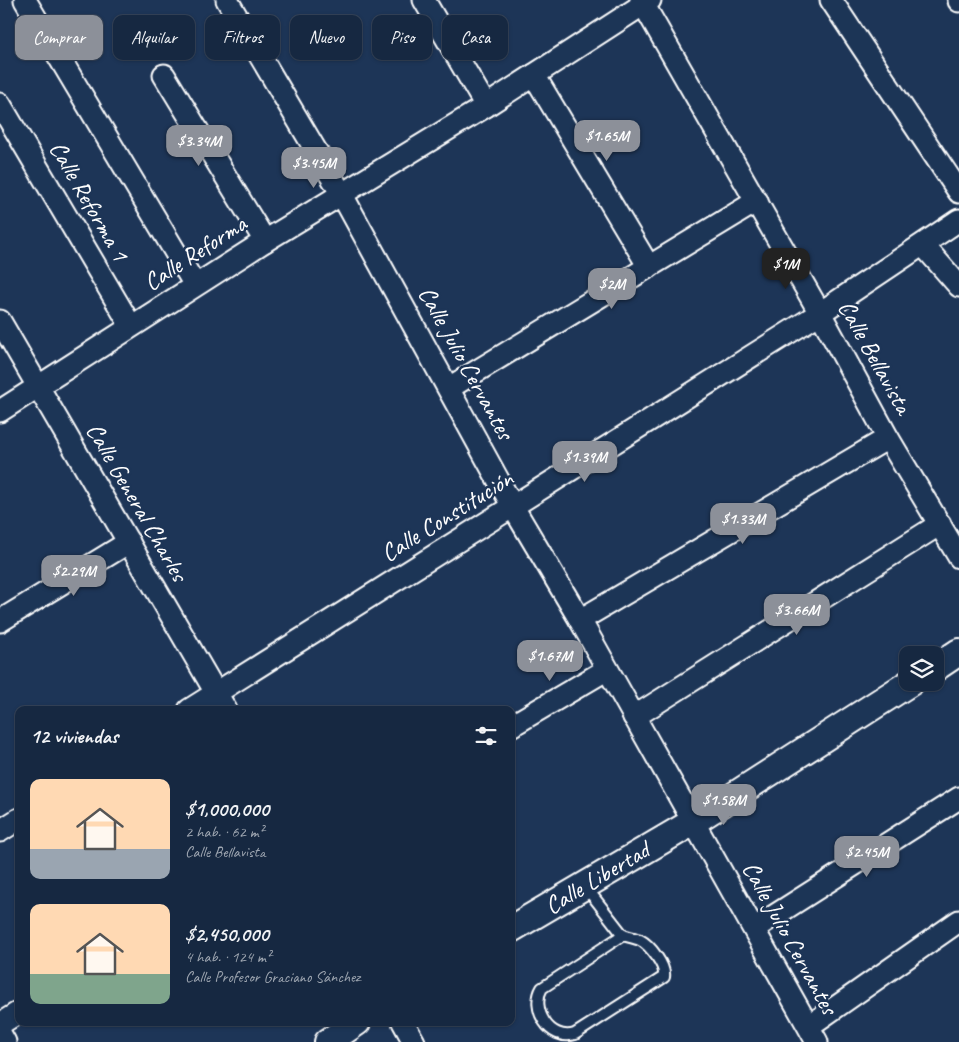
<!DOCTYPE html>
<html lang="es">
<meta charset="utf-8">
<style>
:root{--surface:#162841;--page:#23344c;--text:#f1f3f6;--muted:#9ea6b1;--line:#35445a;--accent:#8c9099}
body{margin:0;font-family:Caveat,sans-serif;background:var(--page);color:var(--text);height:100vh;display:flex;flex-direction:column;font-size:19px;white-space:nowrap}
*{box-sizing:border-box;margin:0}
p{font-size:16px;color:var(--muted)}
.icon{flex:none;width:28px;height:28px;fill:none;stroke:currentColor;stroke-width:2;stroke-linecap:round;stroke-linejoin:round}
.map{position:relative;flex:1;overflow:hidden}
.details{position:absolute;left:15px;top:706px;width:500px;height:320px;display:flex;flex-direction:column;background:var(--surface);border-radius:10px;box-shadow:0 1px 4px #0004,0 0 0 1px var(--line)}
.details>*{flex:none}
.hud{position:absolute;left:15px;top:15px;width:500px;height:45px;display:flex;gap:10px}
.fabs{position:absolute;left:899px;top:646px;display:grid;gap:10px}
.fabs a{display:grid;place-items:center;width:45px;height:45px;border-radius:10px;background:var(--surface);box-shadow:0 1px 4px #0004,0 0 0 1px var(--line);font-size:25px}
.price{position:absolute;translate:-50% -42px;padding:0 11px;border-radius:10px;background:var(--accent);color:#fff;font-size:16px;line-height:32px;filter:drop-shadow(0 1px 2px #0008)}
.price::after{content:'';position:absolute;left:50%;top:30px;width:15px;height:11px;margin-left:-8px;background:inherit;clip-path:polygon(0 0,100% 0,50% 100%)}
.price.current{background:#222;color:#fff}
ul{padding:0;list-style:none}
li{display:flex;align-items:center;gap:15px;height:125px;padding:0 15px}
li span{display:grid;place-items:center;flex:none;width:140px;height:100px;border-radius:10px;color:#555}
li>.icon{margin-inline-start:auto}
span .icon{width:60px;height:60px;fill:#fffc;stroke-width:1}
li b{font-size:21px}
h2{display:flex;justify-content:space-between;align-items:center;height:60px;padding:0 15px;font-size:21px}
.chip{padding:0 18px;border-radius:10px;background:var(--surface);box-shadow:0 1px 4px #0004,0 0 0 1px var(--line);font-size:18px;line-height:45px}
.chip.current{background:var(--accent);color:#fff}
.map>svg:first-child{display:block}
</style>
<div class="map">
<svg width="959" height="1042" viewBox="0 0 959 1042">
<rect width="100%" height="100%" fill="#1d3557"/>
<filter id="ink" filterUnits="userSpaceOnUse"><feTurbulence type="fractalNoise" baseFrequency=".02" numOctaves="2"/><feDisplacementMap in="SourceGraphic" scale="10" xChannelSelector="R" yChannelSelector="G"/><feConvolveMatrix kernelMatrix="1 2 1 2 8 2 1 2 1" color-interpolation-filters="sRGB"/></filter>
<g filter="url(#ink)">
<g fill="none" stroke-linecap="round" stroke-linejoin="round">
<defs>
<path id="service" d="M585 886 623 935 542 988C530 1008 549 1042 575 1034L664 977C666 966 650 945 640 940 635 938 629 937 623 935"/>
<g id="minor">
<polyline points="25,0 195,285"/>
<polyline points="227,0 341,193 513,507 580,620 817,1042"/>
<polyline points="424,0 486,106"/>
<polyline points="641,0 820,313 888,438 959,557"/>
<polyline points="831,0 959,192"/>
<polyline points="959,0 959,1"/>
<polyline points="164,75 265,241"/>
<polyline points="534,75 649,267"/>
<polyline points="0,104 131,326"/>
<polyline points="923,245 959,286"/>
<polyline points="0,321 226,710"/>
<polyline points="449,388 757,201"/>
<polyline points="0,411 265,241 486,106 650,0"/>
<polyline points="580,620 888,438"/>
<polyline points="0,621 129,542"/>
<polyline points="189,710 820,313 959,220"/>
<polyline points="634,717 940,524"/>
<polyline points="511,726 606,670"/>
<polyline points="0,831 19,819"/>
<polyline points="755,928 959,798"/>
<polyline points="403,1022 414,1042"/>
<polyline points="0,1024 19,1012"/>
<polyline points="809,1026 959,921"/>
<polyline points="0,1033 5,1042"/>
</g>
<g id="tertiary">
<polyline points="935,668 959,652"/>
<polyline points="511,929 693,822 911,682"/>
<polyline points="328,1042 357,1022"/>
</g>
</defs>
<use href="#service" stroke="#fff" stroke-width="14"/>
<use href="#minor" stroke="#fff" stroke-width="25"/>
<use href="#tertiary" stroke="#fff" stroke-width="30"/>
<use href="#service" stroke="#1d3557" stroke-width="10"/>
<use href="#minor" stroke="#1d3557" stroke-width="21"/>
<use href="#tertiary" stroke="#1d3557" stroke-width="26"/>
</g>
</g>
<g text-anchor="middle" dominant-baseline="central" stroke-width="5" stroke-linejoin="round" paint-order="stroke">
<g font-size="25" fill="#fff" stroke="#1d3557">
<text transform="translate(89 201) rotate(60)">Calle Reforma 1</text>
<text transform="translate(195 253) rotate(-33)">Calle Reforma</text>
<text transform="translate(875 357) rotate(61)">Calle Bellavista</text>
<text transform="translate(466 363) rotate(61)">Calle Julio Cervantes</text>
<text transform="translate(137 502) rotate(60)">Calle General Charles</text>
<text transform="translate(447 516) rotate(-32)">Calle Constitución</text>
<text transform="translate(597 878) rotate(-31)">Calle Libertad</text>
<text transform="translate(790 938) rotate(61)">Calle Julio Cervantes</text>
</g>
</g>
</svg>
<div class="fabs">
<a><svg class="icon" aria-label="layers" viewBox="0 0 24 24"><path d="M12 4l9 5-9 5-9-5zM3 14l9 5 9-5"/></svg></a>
</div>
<b class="price" style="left:607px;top:162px">$1.65M</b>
<b class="price" style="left:199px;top:167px">$3.34M</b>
<b class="price" style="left:314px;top:189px">$3.45M</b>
<b class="price current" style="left:786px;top:290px">$1M</b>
<b class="price" style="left:612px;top:310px">$2M</b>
<b class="price" style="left:585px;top:483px">$1.39M</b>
<b class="price" style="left:743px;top:545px">$1.33M</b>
<b class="price" style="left:74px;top:597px">$2.29M</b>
<b class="price" style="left:797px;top:636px">$3.66M</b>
<b class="price" style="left:550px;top:682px">$1.67M</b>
<b class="price" style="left:724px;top:826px">$1.58M</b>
<b class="price" style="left:867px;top:878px">$2.45M</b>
<div class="hud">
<a class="chip current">Comprar</a>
<a class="chip">Alquilar</a>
<a class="chip">Filtros</a>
<a class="chip">Nuevo</a>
<a class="chip">Piso</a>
<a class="chip">Casa</a>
</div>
<section class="details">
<h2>12 viviendas<svg class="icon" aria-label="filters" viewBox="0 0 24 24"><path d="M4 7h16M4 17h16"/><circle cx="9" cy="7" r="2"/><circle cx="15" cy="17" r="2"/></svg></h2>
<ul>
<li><span style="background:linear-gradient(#ffd9b3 70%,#9aa5b1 0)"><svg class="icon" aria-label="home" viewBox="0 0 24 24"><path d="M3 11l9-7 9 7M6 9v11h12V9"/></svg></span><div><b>$1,000,000</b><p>2 hab. · 62 m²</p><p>Calle Bellavista</p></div></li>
<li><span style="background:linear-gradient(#ffd9b3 70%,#7fa58c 0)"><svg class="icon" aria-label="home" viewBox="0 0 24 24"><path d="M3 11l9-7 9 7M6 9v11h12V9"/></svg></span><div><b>$2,450,000</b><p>4 hab. · 124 m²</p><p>Calle Profesor Graciano Sánchez</p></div></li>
</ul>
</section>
</div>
